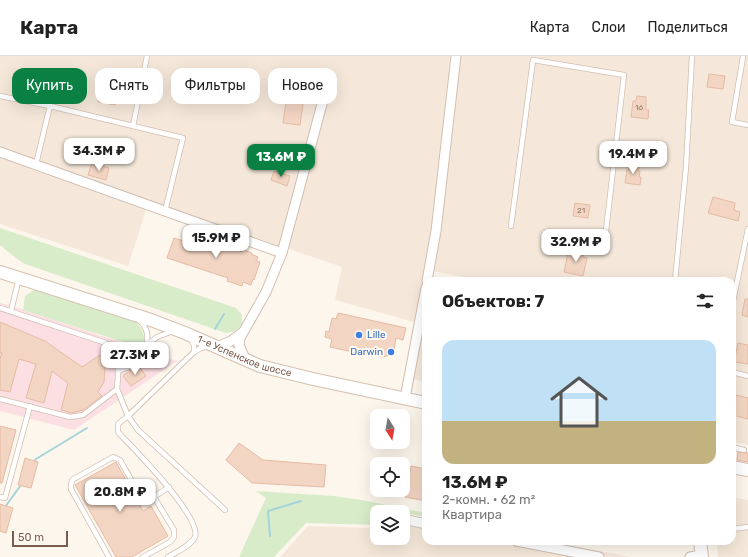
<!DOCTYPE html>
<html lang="ru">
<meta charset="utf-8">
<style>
:root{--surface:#fff;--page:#f6f6f6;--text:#222;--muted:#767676;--line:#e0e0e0;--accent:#0b8043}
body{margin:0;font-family:Rubik,sans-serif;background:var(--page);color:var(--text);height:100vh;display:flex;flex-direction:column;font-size:15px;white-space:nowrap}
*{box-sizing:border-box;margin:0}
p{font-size:13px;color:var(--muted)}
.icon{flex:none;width:22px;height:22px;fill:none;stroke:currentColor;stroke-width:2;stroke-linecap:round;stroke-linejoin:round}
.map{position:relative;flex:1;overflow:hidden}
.side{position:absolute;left:422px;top:221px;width:314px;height:268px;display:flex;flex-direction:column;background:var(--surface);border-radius:12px;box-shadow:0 4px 16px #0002}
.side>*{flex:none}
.guide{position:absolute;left:12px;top:12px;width:350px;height:36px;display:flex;gap:8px}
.needle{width:26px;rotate:169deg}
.buttons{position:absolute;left:370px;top:353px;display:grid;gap:8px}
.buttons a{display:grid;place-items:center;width:40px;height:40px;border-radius:8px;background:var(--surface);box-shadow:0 4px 16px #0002;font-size:20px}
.scale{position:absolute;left:12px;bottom:10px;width:56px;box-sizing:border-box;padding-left:4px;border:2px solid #7a5c4d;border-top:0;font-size:11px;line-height:14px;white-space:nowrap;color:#7a5c4d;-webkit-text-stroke:3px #fffaf3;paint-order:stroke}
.price{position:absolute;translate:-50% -34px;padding:0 9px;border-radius:8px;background:#fff;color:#222;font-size:13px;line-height:26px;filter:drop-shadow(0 1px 2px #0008)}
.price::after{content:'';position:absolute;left:50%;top:24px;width:12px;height:9px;margin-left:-6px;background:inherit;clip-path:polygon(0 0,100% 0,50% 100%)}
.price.on{background:var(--accent);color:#fff}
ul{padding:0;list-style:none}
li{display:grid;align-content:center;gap:8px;height:212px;padding:0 20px}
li+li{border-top:1px solid var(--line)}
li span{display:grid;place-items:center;height:124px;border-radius:12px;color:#555}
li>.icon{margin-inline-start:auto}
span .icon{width:72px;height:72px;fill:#fffc;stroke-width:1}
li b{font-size:17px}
h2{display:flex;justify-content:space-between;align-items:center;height:48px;padding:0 20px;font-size:17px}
.chip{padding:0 14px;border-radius:12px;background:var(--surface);box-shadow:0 4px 16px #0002;font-size:14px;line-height:36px}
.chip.on{background:var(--accent);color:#fff}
header{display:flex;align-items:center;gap:24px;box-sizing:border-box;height:56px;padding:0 20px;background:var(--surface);border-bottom:1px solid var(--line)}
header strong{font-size:19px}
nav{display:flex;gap:22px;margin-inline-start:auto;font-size:14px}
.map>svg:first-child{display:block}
</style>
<header>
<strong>Карта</strong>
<nav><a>Карта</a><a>Слои</a><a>Поделиться</a></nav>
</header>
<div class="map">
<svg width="748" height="501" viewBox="0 0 748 501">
<rect width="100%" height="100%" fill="#fdf6ec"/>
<g fill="#f5e8da">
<polygon points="0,0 450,0 432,182 425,220 414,266 335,244 342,211 149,145 128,210 0,168"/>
<polygon points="459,0 748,0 748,389 732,386 732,225 484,225 433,215 443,152 454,65"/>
<polygon points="424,264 426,264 426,326 413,323"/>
<polygon points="732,441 748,444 748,501 718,501 717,485 732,485"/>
<polygon points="403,459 426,463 426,485 545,485 632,501 280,501 308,470 377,472 377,482 403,482"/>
</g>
<polygon fill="#fbdfe3" points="0,247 12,250 177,305 74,374 0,355"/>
<g fill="#d8ecc9">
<polygon points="0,172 236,252 242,259 242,268 236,275 226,277 25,208 17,203 0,189"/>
<path d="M36 233 44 235 136 266C143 274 147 281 142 292L23 254 25 240Z"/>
<polygon points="256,435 334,440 362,444 426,457 426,461 393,455 392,456 377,456 377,469 306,467 274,501 239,501 266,442"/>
</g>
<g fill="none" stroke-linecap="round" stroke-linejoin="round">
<g stroke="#a5d3da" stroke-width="2">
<polyline points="215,273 224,258"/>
<polyline points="34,406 36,403 87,372"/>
<polyline points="5,451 21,429"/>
<polyline points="270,480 268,455 301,445"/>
</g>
</g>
<g fill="#f3d5c3" stroke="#e6bba3">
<polygon points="306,15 326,18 323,32 322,31 321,37 301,34 303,23 305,23"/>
<polygon points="709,18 725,20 723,33 707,31"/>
<polygon points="101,21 118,23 115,49 98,46"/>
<polygon points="637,40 646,41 646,54 649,54 648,63 631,61 633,45 636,45"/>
<polygon points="286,46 303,48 300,69 283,67"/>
<polygon points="92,107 109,112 106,124 88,119"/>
<polygon points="629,108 639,110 638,115 640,115 639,121 641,121 640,129 625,127 627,114 629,114"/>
<polygon points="274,115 290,120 287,130 271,124"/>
<polygon points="713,141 735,147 734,154 740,156 738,165 708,157"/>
<polygon points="575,147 590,149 588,162 573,160"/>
<polygon points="190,178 200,182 201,180 211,184 215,182 222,185 224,187 252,197 251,198 258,201 256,205 260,206 254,224 253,223 251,229 243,226 242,230 227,225 228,222 167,202 174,182 187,186"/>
<polygon points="569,193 584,196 583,201 587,202 583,220 564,216"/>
<polygon points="745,243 748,243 748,261 742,259"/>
<polygon points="338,257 406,272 403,284 396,282 394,293 391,297 387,300 381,301 374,298 371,300 330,291 332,283 325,281 326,275 329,276 332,262 336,263"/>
<polygon points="0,266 45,285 82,311 100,299 104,305 105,312 104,326 98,336 102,340 83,354 72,357 61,354 68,327 52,315 44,347 26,342 36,308 19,303 10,336 0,334 0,303 2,297 0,297"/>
<polygon points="738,287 748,289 748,308 734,306"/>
<polygon points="138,309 146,320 131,330 123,320"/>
<polygon points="736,339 748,342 748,363 732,359 732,341 735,342"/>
<polygon points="0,370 16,374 2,427 0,427"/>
<polygon points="239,387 263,404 326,409 324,431 252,427 226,404"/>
<polygon points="738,396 748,397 748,406 737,404"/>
<polygon points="25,402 38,406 31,432 18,429"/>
<polygon points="116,406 143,455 151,450 168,480 132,501 116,501 75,429"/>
<polygon points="411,410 426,413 426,445 405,441"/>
<polygon points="0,448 13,452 6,477 0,475"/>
</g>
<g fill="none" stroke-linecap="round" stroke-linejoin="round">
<defs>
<g id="service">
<polyline points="743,1 732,66 748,69"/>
<polyline points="0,40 50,50"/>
<polyline points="133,70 147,0"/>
<polyline points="36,108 50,50 183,82 165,155"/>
<polyline points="511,170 533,4 624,19 604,192"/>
<polyline points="675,225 686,111 692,0"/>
<polyline points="732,250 748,173"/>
<path d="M0 252 106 287C120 303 119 313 117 333L83 359 70 361 0 343"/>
<polyline points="11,255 19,222"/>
<polyline points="191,283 194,289 194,296"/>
<polyline points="147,289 157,281 173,275"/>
<path d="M118 315C124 313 130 311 135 307 148 295 153 276 139 264"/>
<polyline points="732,316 748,320"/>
<polyline points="117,333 128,360 138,374 225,454"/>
<polyline points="732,391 744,394"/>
<polyline points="0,441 5,442 30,350"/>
<polyline points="732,473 748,471"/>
<polyline points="109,501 71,433 71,430 72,424 113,401 120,404 142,443 149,444 169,431"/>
<polyline points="143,501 170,486 174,481 174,474 154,441"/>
<path d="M168 501C176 496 191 490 195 481 202 461 133 392 118 376V368L128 360 194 296 201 292 208 290"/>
</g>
<g id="minor">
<polyline points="0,96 282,197"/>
<polyline points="427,225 436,175 456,0"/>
<polyline points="217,291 231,285 242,277"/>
<polyline points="246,305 239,289 240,282 266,236 282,197 322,48"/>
<polyline points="405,342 426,232"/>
<polyline points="403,463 426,468"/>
<polyline points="516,485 599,501"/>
<polyline points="690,501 701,499"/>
</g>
<g id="secondary">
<path id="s1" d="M0 216 151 264 185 277 260 310 313 323 426 347"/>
<polyline points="732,411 748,414"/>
<polyline points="700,485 702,501"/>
</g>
</defs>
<use href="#service" stroke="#d1beb0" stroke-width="6"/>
<use href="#minor" stroke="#d1beb0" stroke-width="11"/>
<use href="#secondary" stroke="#d6c0b0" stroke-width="14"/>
<use href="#service" stroke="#fff" stroke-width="4.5"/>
<use href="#minor" stroke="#fff" stroke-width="9"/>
<use href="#secondary" stroke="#fff" stroke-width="12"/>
</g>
<g fill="#3f7fe0" stroke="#fffaf3" stroke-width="1.5">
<circle cx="359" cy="279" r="4"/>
<circle cx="391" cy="296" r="4"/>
</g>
<g text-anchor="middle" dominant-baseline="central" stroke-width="4" stroke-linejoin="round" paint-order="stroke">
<g font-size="8" fill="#987a6a">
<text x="639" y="51">16</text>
<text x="581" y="154">21</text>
</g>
<g font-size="10" fill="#366cbe" stroke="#fffaf3" text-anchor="start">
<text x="367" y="279">Lille</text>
<text x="383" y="296" text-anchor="end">Darwin</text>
</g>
<g font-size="10" fill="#7a5c4d" stroke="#fffaf3">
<text stroke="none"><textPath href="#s1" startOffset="259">1-е Успенское шоссе</textPath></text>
</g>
</g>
</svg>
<div class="buttons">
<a><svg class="needle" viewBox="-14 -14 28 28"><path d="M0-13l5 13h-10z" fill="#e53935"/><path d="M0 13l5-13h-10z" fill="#767676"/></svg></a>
<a><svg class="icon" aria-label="locate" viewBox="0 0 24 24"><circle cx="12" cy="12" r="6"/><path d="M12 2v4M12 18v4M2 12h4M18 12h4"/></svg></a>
<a><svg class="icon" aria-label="layers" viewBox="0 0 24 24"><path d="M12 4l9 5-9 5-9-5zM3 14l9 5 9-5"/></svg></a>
</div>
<div class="scale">50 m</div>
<b class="price" style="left:99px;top:116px">34.3M ₽</b>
<b class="price" style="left:633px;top:119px">19.4M ₽</b>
<b class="price on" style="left:281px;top:122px">13.6M ₽</b>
<b class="price" style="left:216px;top:203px">15.9M ₽</b>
<b class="price" style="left:576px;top:207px">32.9M ₽</b>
<b class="price" style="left:135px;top:320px">27.3M ₽</b>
<b class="price" style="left:120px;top:457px">20.8M ₽</b>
<div class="guide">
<a class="chip on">Купить</a>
<a class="chip">Снять</a>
<a class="chip">Фильтры</a>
<a class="chip">Новое</a>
</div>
<section class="side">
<h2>Объектов: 7<svg class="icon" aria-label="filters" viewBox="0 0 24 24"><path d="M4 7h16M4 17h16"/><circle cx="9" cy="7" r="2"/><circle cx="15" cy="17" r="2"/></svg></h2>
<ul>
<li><span style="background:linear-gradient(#bfe0f5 65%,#c2b280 0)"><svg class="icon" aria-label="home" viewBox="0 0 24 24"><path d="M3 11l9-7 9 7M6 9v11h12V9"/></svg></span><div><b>13.6M ₽</b><p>2-комн. · 62 m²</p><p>Квартира</p></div></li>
</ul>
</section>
</div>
